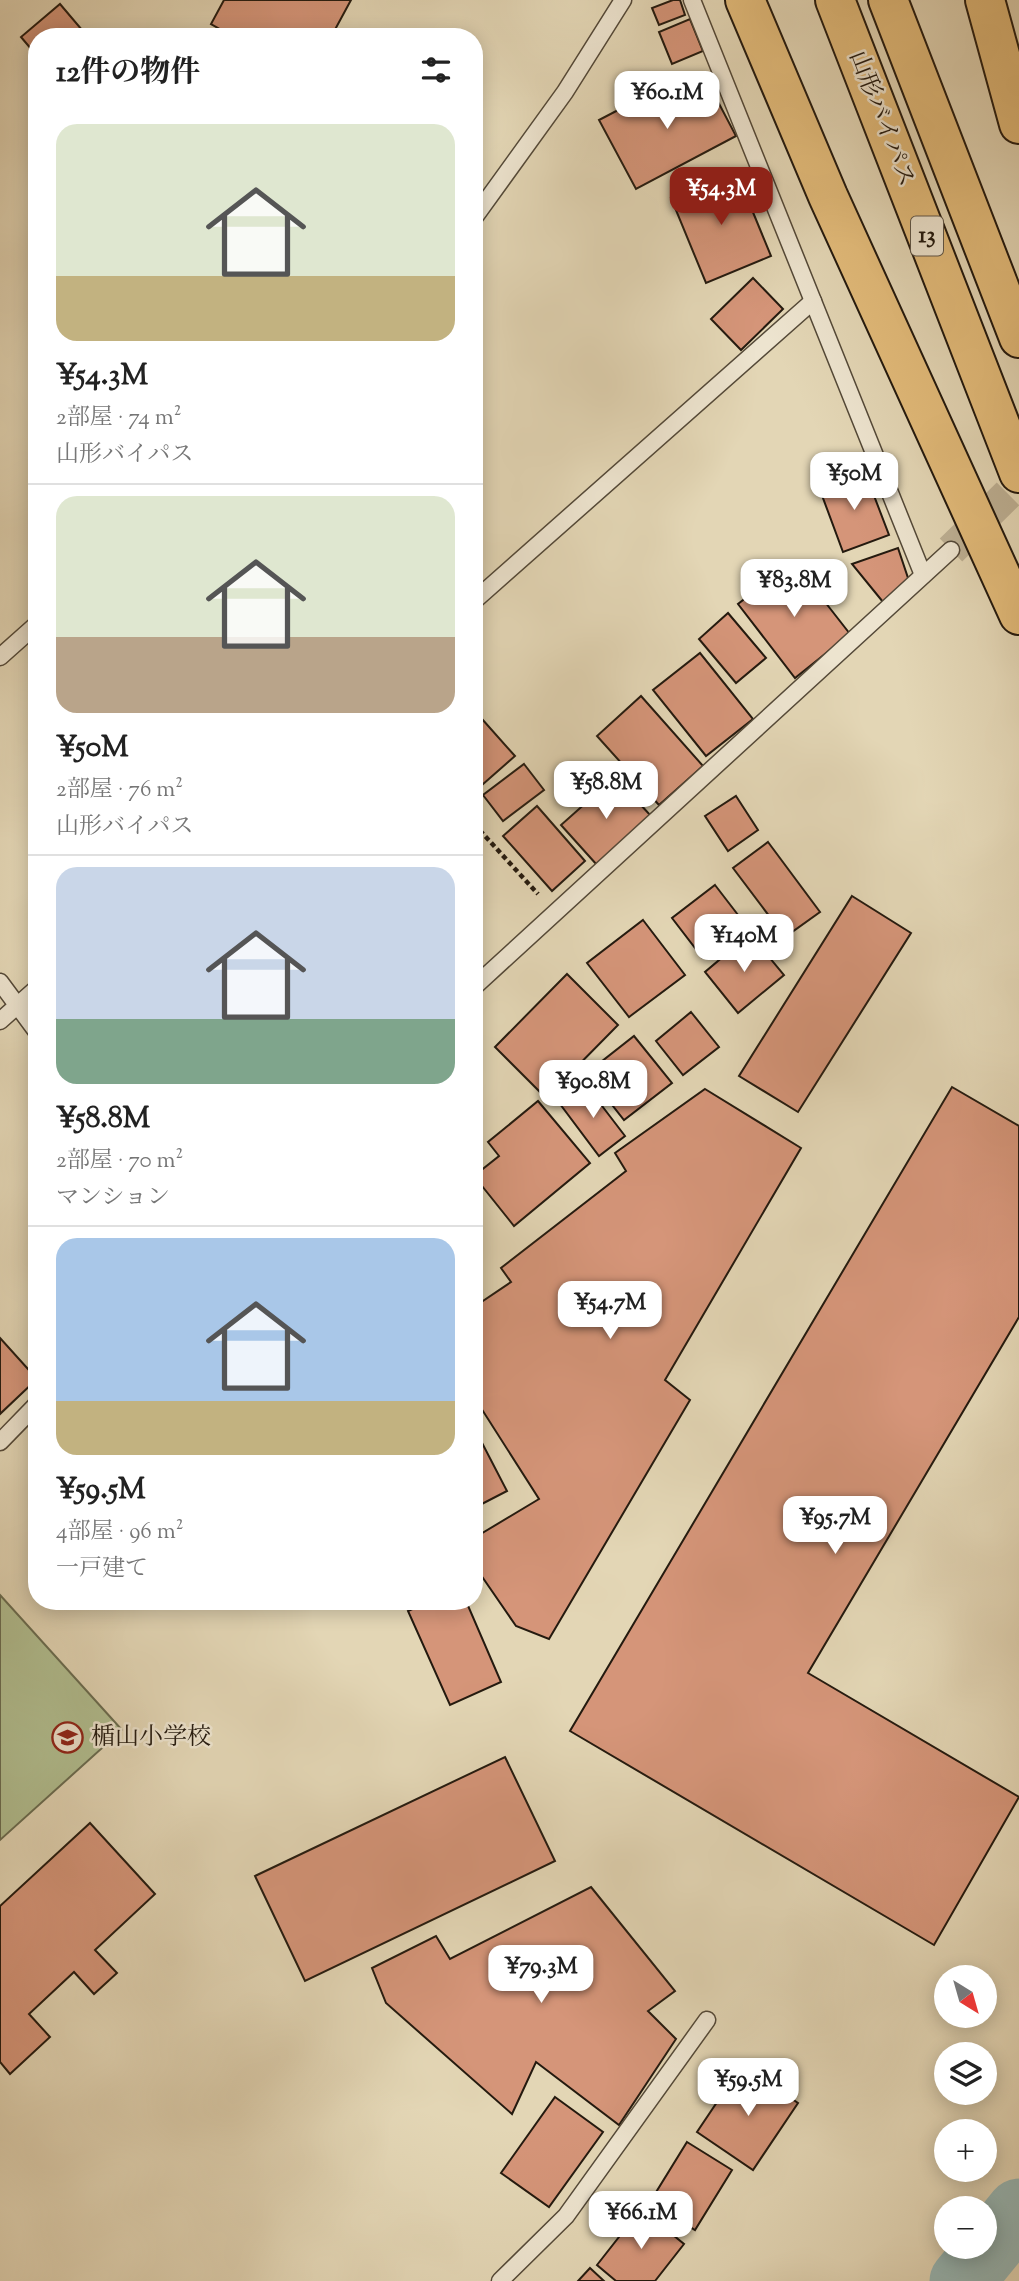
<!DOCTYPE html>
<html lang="ja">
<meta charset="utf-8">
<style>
:root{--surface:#fff;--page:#f2f2f2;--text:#222;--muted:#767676;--line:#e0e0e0;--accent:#8f2418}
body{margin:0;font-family:"Sorts Mill Goudy","Noto Serif JP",serif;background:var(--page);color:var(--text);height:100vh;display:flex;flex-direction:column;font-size:26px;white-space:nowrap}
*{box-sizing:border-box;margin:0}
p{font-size:23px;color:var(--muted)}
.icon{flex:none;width:38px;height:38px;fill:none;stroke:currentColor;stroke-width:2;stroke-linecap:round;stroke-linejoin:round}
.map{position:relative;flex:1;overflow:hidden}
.side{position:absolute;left:28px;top:28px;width:455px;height:1582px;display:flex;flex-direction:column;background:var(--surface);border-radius:28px;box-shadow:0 4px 18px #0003}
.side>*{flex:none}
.needle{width:46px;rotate:143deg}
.tools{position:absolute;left:934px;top:1965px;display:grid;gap:14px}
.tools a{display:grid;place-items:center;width:63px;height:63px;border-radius:50%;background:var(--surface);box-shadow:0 4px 18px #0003;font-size:35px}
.price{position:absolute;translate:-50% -60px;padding:0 16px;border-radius:14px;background:#fff;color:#222;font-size:23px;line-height:46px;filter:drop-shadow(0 2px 4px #0008)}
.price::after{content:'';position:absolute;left:50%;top:42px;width:21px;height:16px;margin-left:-10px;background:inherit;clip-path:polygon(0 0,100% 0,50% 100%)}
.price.selected{background:var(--accent);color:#fff}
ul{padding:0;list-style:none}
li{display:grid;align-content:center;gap:14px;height:371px;padding:0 28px}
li+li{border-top:2px solid var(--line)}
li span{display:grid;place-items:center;height:217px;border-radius:21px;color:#555}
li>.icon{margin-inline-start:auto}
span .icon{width:126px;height:126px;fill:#fffc;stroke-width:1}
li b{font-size:30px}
h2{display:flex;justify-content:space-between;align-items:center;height:84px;padding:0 28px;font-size:30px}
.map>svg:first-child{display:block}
</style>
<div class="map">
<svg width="1019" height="2281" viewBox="0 0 1019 2281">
<rect width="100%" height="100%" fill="#e3d6b5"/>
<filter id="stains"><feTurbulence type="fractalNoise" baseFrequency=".00286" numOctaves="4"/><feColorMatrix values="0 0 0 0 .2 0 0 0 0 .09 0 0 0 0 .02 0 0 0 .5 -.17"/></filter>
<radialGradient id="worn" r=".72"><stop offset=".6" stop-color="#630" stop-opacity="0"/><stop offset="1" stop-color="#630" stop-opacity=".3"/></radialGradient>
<polygon fill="#b1be90" stroke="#6a6c50" stroke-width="2" points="0,1595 122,1730 0,1840"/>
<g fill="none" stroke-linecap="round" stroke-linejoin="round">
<polyline stroke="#97b7b5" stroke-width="65" points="962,2281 1019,2211"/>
</g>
<g fill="#d59579" stroke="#241a0f" stroke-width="2">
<polygon points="224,0 351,0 331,37 234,37 211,24"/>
<polygon points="673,0 680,0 685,15 659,25 652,8"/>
<polygon points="60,4 88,37 37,37 37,56 21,37"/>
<polygon points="690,19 703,51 672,64 659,32"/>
<polygon points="704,75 736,136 636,189 599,120 647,95 651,104"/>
<polygon points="736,171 771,256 706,283 671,198"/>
<polygon points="753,278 783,309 741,350 711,319"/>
<polygon points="865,472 889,535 843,552 820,490"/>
<polygon points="898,548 909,581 883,602 852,564"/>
<polygon points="793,561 850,634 795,678 738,604"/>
<polygon points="728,613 766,658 736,683 699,639"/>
<polygon points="700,653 753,719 706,756 653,690"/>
<polygon points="641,696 703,766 659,805 597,736"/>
<polygon points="474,710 515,756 474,792"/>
<polygon points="524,764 544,790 503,821 483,795"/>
<polygon points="615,777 651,816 597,865 561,825"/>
<polygon points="736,796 758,830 728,851 705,816"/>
<polygon points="537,806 585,861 552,891 503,836"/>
<polygon points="768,842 820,912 785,937 733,868"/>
<polygon points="715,885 745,924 702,957 672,918"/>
<polygon points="852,896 911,933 798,1112 739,1076"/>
<polygon points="643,920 685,975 629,1017 587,963"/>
<polygon points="750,934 784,975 738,1013 705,972"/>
<polygon points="567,974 618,1025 546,1098 495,1047"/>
<polygon points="691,1012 719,1047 683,1075 656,1041"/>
<polygon points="634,1036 672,1083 624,1120 587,1073"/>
<polygon points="586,1085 625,1136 599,1156 560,1104"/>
<polygon points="952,1087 1019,1126 1019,1317 808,1673 1019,1797 934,1945 570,1731"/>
<polygon points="705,1089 801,1148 665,1380 690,1400 549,1639 516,1626 474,1565 474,1538 539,1499 474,1397 474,1307 511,1282 501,1268 626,1171 615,1153"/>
<polygon points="538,1101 590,1163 514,1226 474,1176 499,1156 488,1142"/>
<polygon points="0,1338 37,1379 0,1414"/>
<polygon points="480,1439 507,1491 474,1508 474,1442"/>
<polygon points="430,1601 466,1601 501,1682 450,1705 408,1611"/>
<polygon points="505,1757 555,1861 305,1981 255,1876"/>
<polygon points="90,1823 155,1894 95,1950 117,1973 94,1994 74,1972 29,2014 50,2037 10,2074 0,2062 0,1906"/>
<polygon points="591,1887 675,1991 648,2011 676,2039 619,2125 536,2062 512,2114 386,2003 372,1968 436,1936 450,1959"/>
<polygon points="742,2065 798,2103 753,2170 697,2132"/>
<polygon points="555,2097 603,2132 549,2207 501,2173"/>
<polygon points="687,2142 732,2170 695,2230 650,2202"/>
<polygon points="641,2209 684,2244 655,2281 616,2281 597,2265"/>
<polygon points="590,2268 604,2281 578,2281"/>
</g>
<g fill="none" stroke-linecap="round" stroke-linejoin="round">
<polyline stroke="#bdb094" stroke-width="32" stroke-dasharray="32 16" stroke-linecap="butt" points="951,550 1019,483"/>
<defs>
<g id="lane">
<polyline points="692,0 923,575"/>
<polyline points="474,218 565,92 623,0"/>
<polyline points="474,601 813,301"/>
<polyline points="0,657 37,624"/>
<polyline points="0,982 37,1032"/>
<polyline points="474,987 951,550"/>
<polyline points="0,1021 37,988"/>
<polyline points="0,1442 37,1404"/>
<polyline points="500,2281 566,2216 707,2020"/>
</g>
<g id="highway">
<polyline points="745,0 828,196 1019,615"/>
<polyline points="835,0 1019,473"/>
<polyline points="888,0 1019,338"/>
<polyline points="985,0 1019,124"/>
</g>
</defs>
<use href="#lane" stroke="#544938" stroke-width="19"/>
<use href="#highway" stroke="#241a0f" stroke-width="42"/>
<polyline stroke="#241a0f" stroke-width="4.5" stroke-dasharray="5 3.5" stroke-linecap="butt" points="474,824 538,894"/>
<use href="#lane" stroke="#ede4cf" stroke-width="16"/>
<use href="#highway" stroke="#e2bb7a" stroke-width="38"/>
</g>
<defs>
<symbol id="school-ring" viewBox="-11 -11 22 22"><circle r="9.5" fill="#ede4cf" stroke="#8f2418" stroke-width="1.5"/><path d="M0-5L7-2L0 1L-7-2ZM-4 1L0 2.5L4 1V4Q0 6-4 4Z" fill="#8f2418"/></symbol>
</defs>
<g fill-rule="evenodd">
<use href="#school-ring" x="50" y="1720" width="35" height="35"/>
</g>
<g text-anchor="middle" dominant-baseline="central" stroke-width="5" stroke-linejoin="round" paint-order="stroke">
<rect fill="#ede4cf" stroke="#605749" stroke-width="2" x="911" y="216.5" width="32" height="39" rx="5"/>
<g font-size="23" font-weight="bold" fill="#241a0f">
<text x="927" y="236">13</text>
</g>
<g font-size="24" fill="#241a0f" stroke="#ede4cf">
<text transform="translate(881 119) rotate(69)">山形バイパス</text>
</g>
<g font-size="24" fill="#241a0f" stroke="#ede4cf" text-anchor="start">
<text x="91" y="1738">楯山小学校</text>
</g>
</g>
<rect width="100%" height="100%" filter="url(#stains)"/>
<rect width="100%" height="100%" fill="url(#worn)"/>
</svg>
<div class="tools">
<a><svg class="needle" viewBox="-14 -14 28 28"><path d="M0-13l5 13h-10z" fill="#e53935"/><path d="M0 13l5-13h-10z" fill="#767676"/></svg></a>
<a><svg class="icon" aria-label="layers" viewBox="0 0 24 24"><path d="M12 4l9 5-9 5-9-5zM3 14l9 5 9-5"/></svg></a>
<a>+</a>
<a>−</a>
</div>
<b class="price" style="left:667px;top:131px">¥60.1M</b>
<b class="price selected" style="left:721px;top:227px">¥54.3M</b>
<b class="price" style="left:854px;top:512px">¥50M</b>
<b class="price" style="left:794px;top:619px">¥83.8M</b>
<b class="price" style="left:606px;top:821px">¥58.8M</b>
<b class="price" style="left:744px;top:974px">¥140M</b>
<b class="price" style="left:593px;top:1120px">¥90.8M</b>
<b class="price" style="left:610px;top:1341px">¥54.7M</b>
<b class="price" style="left:835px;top:1556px">¥95.7M</b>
<b class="price" style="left:541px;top:2005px">¥79.3M</b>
<b class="price" style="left:748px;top:2118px">¥59.5M</b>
<b class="price" style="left:641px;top:2251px">¥66.1M</b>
<section class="side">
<h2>12件の物件<svg class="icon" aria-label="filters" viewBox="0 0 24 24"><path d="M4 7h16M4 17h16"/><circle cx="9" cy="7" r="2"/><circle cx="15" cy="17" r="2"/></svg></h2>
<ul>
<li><span style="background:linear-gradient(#dfe7d0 70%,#c2b280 0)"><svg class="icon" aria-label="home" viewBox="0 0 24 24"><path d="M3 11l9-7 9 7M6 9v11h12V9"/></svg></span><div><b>¥54.3M</b><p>2部屋 · 74 m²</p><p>山形バイパス</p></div></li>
<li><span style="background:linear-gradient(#dfe7d0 65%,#b9a48a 0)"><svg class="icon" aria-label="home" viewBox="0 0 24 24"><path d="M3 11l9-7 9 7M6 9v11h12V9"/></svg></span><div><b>¥50M</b><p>2部屋 · 76 m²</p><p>山形バイパス</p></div></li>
<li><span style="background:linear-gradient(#c9d6e8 70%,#7fa58c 0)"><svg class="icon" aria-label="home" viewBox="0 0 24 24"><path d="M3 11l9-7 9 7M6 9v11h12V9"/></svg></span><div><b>¥58.8M</b><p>2部屋 · 70 m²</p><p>マンション</p></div></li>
<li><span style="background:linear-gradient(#a9c7e8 75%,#c2b280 0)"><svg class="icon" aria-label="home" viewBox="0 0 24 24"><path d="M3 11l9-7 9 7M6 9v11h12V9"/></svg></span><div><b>¥59.5M</b><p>4部屋 · 96 m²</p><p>一戸建て</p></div></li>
</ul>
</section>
</div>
